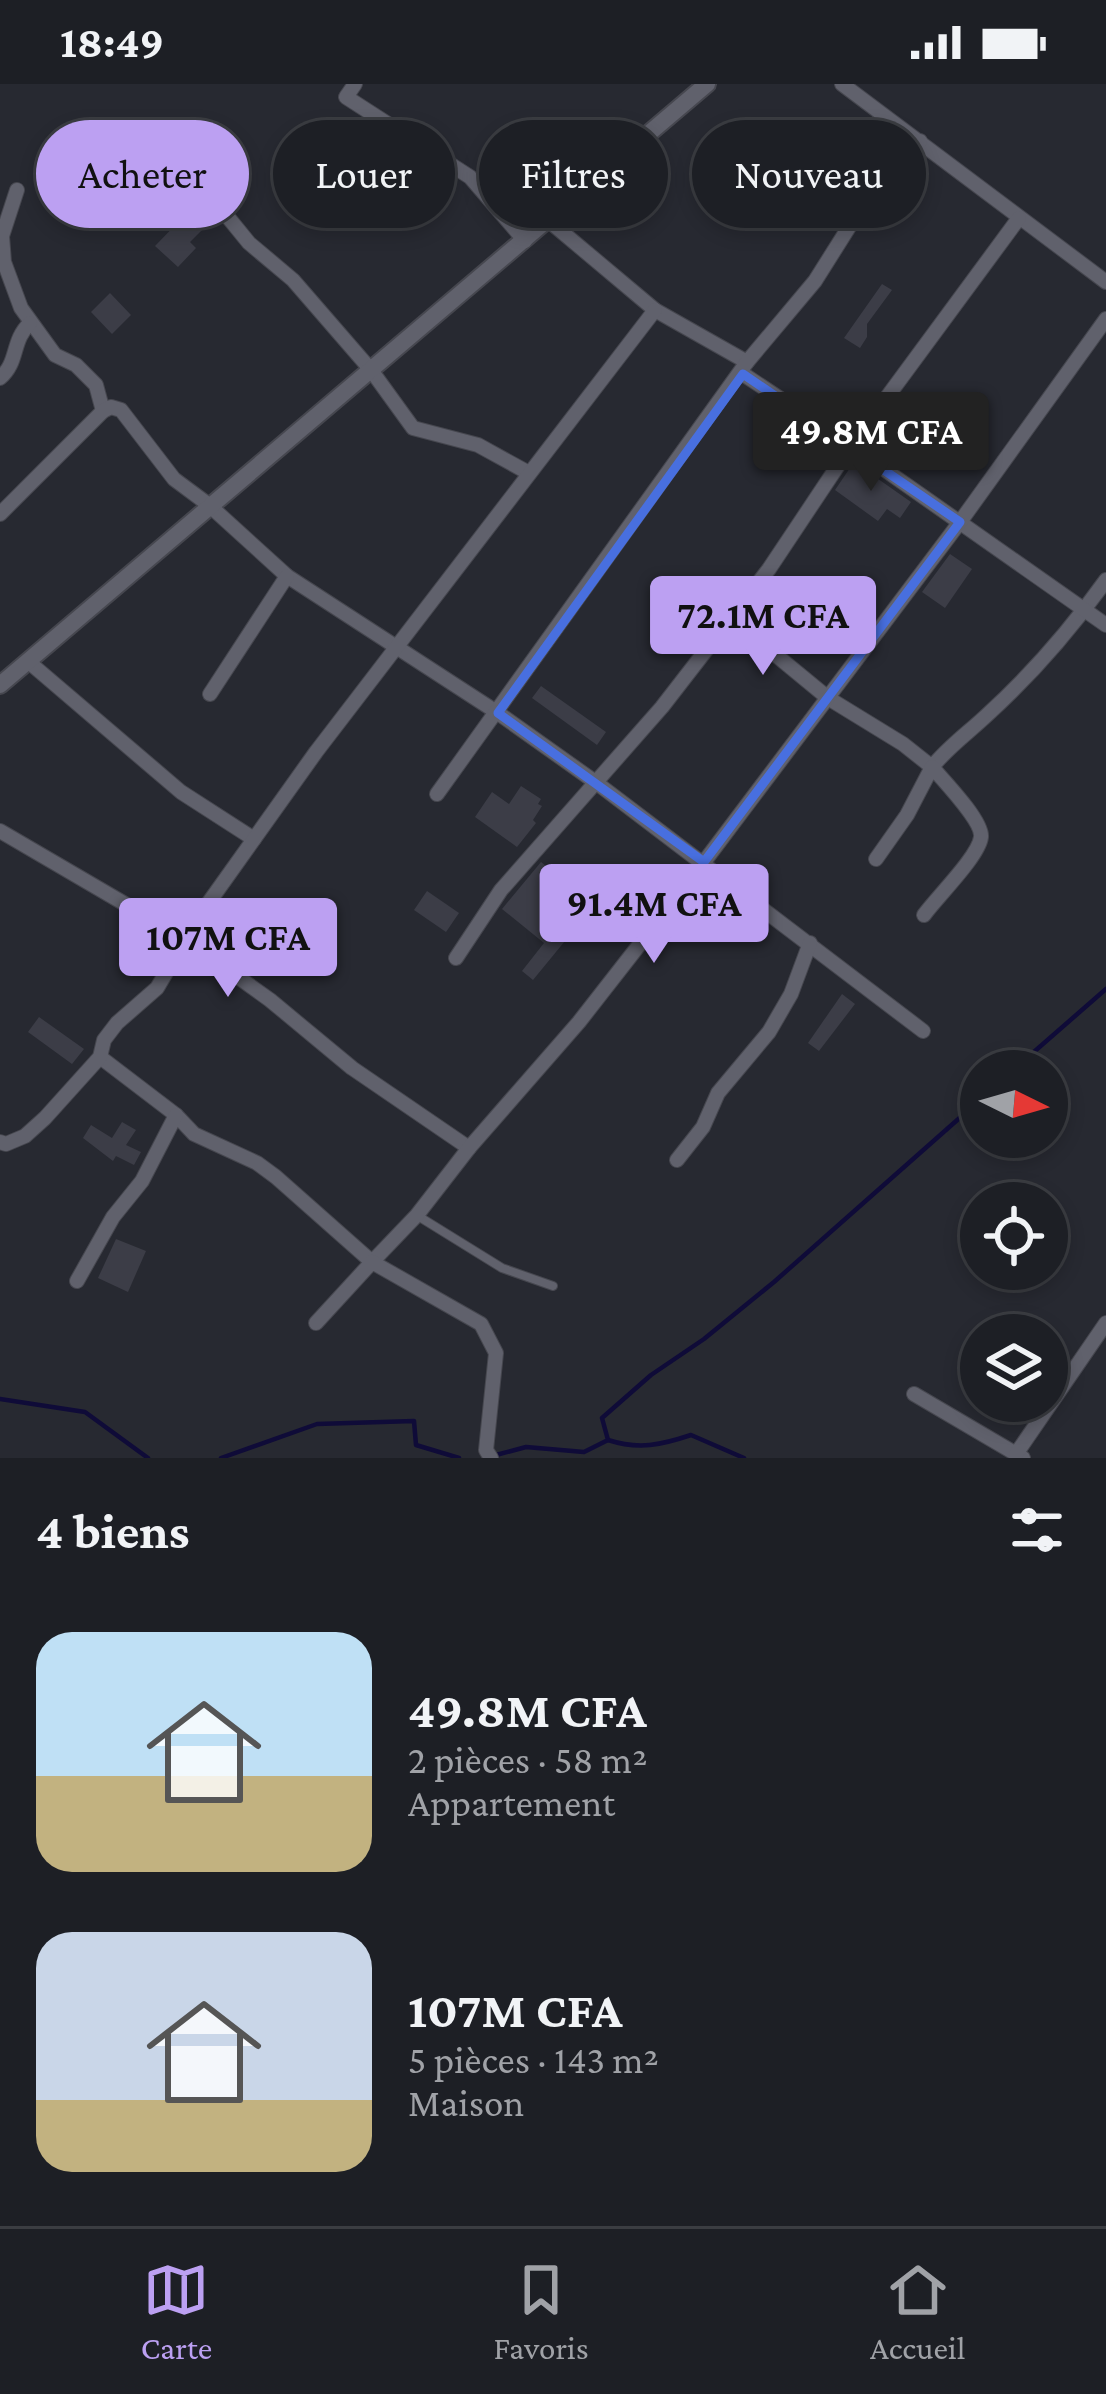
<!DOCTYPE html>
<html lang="fr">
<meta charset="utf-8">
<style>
:root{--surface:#1d1f25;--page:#2a2c32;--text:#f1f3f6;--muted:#a0a2a7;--line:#3b3d42;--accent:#bca0f2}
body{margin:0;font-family:"Crimson Pro",serif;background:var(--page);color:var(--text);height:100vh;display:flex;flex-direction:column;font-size:45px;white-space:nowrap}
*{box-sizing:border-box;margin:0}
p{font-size:39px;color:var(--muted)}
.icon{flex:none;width:66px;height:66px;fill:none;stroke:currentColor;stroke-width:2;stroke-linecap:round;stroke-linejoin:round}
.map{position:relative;height:1374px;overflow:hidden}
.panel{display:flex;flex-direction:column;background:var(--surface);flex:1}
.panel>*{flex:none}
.top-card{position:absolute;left:36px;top:36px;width:1035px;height:108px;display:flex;gap:24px}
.needle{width:78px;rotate:95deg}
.fabs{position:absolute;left:960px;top:966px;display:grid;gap:24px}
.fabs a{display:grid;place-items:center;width:108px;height:108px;border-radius:50%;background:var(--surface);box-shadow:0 6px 18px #0003,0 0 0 3px var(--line);font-size:60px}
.price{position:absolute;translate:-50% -102px;padding:0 27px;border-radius:12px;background:var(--accent);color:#111;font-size:39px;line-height:78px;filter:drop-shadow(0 3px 6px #0008)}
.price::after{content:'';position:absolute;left:50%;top:72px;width:36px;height:27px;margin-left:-18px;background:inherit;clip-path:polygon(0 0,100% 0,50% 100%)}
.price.on{background:#222;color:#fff}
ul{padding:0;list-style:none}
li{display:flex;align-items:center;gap:36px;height:300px;padding:0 36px}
li span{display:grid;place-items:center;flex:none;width:336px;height:240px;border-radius:36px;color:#555}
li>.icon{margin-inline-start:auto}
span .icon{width:144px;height:144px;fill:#fffc;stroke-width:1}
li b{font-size:51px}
h2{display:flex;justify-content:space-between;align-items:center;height:144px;padding:0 36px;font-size:51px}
.tag{padding:0 42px;border-radius:54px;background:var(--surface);box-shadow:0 6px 18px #0003,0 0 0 3px var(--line);font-size:42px;line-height:108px}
.tag.on{background:var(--accent);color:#111}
.status{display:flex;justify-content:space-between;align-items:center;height:84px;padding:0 60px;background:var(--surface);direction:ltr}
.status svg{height:33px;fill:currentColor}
.tabs{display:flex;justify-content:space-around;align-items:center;height:168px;border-top:3px solid var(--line);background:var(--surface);font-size:33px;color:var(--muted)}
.tabs a{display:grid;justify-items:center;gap:6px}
.tabs .on{color:var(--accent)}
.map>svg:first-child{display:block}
</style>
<div class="status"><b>18:49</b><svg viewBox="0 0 49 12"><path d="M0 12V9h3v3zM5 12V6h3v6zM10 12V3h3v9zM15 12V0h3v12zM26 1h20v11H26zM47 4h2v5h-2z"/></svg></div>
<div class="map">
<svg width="1106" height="1374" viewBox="0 0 1106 1374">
<rect width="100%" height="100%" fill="#272931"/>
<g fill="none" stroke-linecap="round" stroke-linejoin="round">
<g stroke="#0f0b38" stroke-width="4.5">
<polyline points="1012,987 1106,905"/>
<polyline points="0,1315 85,1328 148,1374"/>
<path d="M608 1356C639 1366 661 1361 691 1351L744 1374"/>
<polyline points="496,1371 526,1363 584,1368 608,1356 602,1334 651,1291 704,1255 774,1198 981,1015"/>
<polyline points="221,1374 317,1340 414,1337 416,1361 459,1374"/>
</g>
</g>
<g fill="#3c3d47">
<polygon points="188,128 204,144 190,158 196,164 178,183 155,162"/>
<polygon points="882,200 892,206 867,240 867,253 860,264 844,254"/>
<polygon points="110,209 131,231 112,250 91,228"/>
<polygon points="854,378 911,418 900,434 887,425 878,437 835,406"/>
<polygon points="950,470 972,485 945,524 922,508"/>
<polygon points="811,530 845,554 837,566 816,551 803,568 789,558"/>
<polygon points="541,602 606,648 597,661 532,614"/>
<polygon points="521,702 541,715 538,720 542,722 533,736 536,739 517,763 475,733 492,708 509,720"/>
<polygon points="541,778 565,797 571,788 587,801 580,809 594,820 579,840 565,828 551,846 565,857 533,896 522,887 544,859 502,825"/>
<polygon points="427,807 459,829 446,848 414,826"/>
<polygon points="842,910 855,920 819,967 808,959"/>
<polygon points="39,933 84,965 72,980 28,948"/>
<polygon points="122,1038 136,1046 126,1061 141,1068 134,1081 116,1072 113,1077 83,1054 91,1041 112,1054"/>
<polygon points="116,1155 146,1167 128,1208 98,1194"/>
</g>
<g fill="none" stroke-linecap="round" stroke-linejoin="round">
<defs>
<polyline id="service" points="418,1132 502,1184 553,1202"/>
<g id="minor">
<polyline points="355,0 346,13 470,93 525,157"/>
<polyline points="842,0 1106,198"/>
<polyline points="145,44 187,83 249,159 293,196 371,286 413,344 478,361 527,388"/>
<polyline points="17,106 2,152 4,178 21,224 55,271 76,281 96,301 103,327"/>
<polyline points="549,137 655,226 747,278"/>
<polyline points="743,290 851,362 1019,134"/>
<path d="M0 294C19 278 11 257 30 239"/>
<polyline points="0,430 103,327 111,323 121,326 174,395 209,421 287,492 498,629 598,700 923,947"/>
<path d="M731 534 828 614 903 660 932 683C949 662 968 649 987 631 1032 590 1071 545 1106 496"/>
<polyline points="30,579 181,708 254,755"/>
<polyline points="210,610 287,492"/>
<polyline points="437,710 747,278 815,197 849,143 920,57"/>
<polyline points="0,747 185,855 270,916 352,984 469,1064"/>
<path d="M876 775 907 731 932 683C943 696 983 737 981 753 979 772 937 813 924 831"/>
<polyline points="456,874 501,806 662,623 769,485 851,362 1106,541"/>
<polyline points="100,973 176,1031 194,1050 257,1079 276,1093 372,1178 417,1131 469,1064 579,938 704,778 960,438 1106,235"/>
<polyline points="0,1058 6,1060 25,1052 45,1034 100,973 104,956 117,939 157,904 202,828 316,668 655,226"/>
<polyline points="677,1076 703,1043 718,1009 769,948 791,910 810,859"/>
<polyline points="77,1197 113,1133 142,1097 176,1031"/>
<polyline points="316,1239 372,1178 481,1240 496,1269 486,1366 491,1374"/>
<polyline points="914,1310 1023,1374"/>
<polyline points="1016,1370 1106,1239"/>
</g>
<polyline id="tertiary" points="0,601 707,0"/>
</defs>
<use href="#service" stroke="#46474f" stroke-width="10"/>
<use href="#minor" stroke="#46474f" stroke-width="16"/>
<use href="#tertiary" stroke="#46474f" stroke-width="20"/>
<use href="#service" stroke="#60616c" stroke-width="8"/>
<use href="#minor" stroke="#60616c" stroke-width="14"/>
<use href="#tertiary" stroke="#60616c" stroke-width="16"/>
</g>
<path fill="none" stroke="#486fdf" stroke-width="9" stroke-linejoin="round" d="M743 290 960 438 704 778 498 629Z"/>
</svg>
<div class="fabs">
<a><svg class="needle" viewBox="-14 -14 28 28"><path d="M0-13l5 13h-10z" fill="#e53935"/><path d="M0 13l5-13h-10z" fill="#a0a2a7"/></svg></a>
<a><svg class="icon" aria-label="locate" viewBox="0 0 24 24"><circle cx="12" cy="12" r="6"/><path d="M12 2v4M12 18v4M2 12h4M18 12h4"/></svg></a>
<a><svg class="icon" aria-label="layers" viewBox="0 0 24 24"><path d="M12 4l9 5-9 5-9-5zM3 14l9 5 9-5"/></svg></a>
</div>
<b class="price on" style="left:871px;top:410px">49.8M CFA</b>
<b class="price" style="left:763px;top:594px">72.1M CFA</b>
<b class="price" style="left:654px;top:882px">91.4M CFA</b>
<b class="price" style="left:228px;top:916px">107M CFA</b>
<div class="top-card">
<a class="tag on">Acheter</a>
<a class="tag">Louer</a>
<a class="tag">Filtres</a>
<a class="tag">Nouveau</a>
</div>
</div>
<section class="panel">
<h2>4 biens<svg class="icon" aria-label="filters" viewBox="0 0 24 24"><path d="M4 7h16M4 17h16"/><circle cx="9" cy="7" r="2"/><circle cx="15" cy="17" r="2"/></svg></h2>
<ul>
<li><span style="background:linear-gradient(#bfe0f5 60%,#c2b280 0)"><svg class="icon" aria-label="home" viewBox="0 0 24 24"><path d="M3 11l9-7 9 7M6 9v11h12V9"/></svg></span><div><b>49.8M CFA</b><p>2 pièces · 58 m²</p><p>Appartement</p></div></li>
<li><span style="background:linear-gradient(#c9d6e8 70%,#c2b280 0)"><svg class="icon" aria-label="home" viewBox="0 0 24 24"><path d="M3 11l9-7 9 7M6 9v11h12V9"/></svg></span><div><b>107M CFA</b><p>5 pièces · 143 m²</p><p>Maison</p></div></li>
</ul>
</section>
<nav class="tabs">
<a class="on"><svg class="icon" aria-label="map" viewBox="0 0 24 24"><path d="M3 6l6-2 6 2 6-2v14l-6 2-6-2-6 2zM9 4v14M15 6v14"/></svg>Carte</a>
<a><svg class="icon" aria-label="saved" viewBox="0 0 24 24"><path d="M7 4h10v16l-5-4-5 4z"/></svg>Favoris</a>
<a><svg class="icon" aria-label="home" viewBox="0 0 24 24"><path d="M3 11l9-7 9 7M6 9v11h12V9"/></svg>Accueil</a>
</nav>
